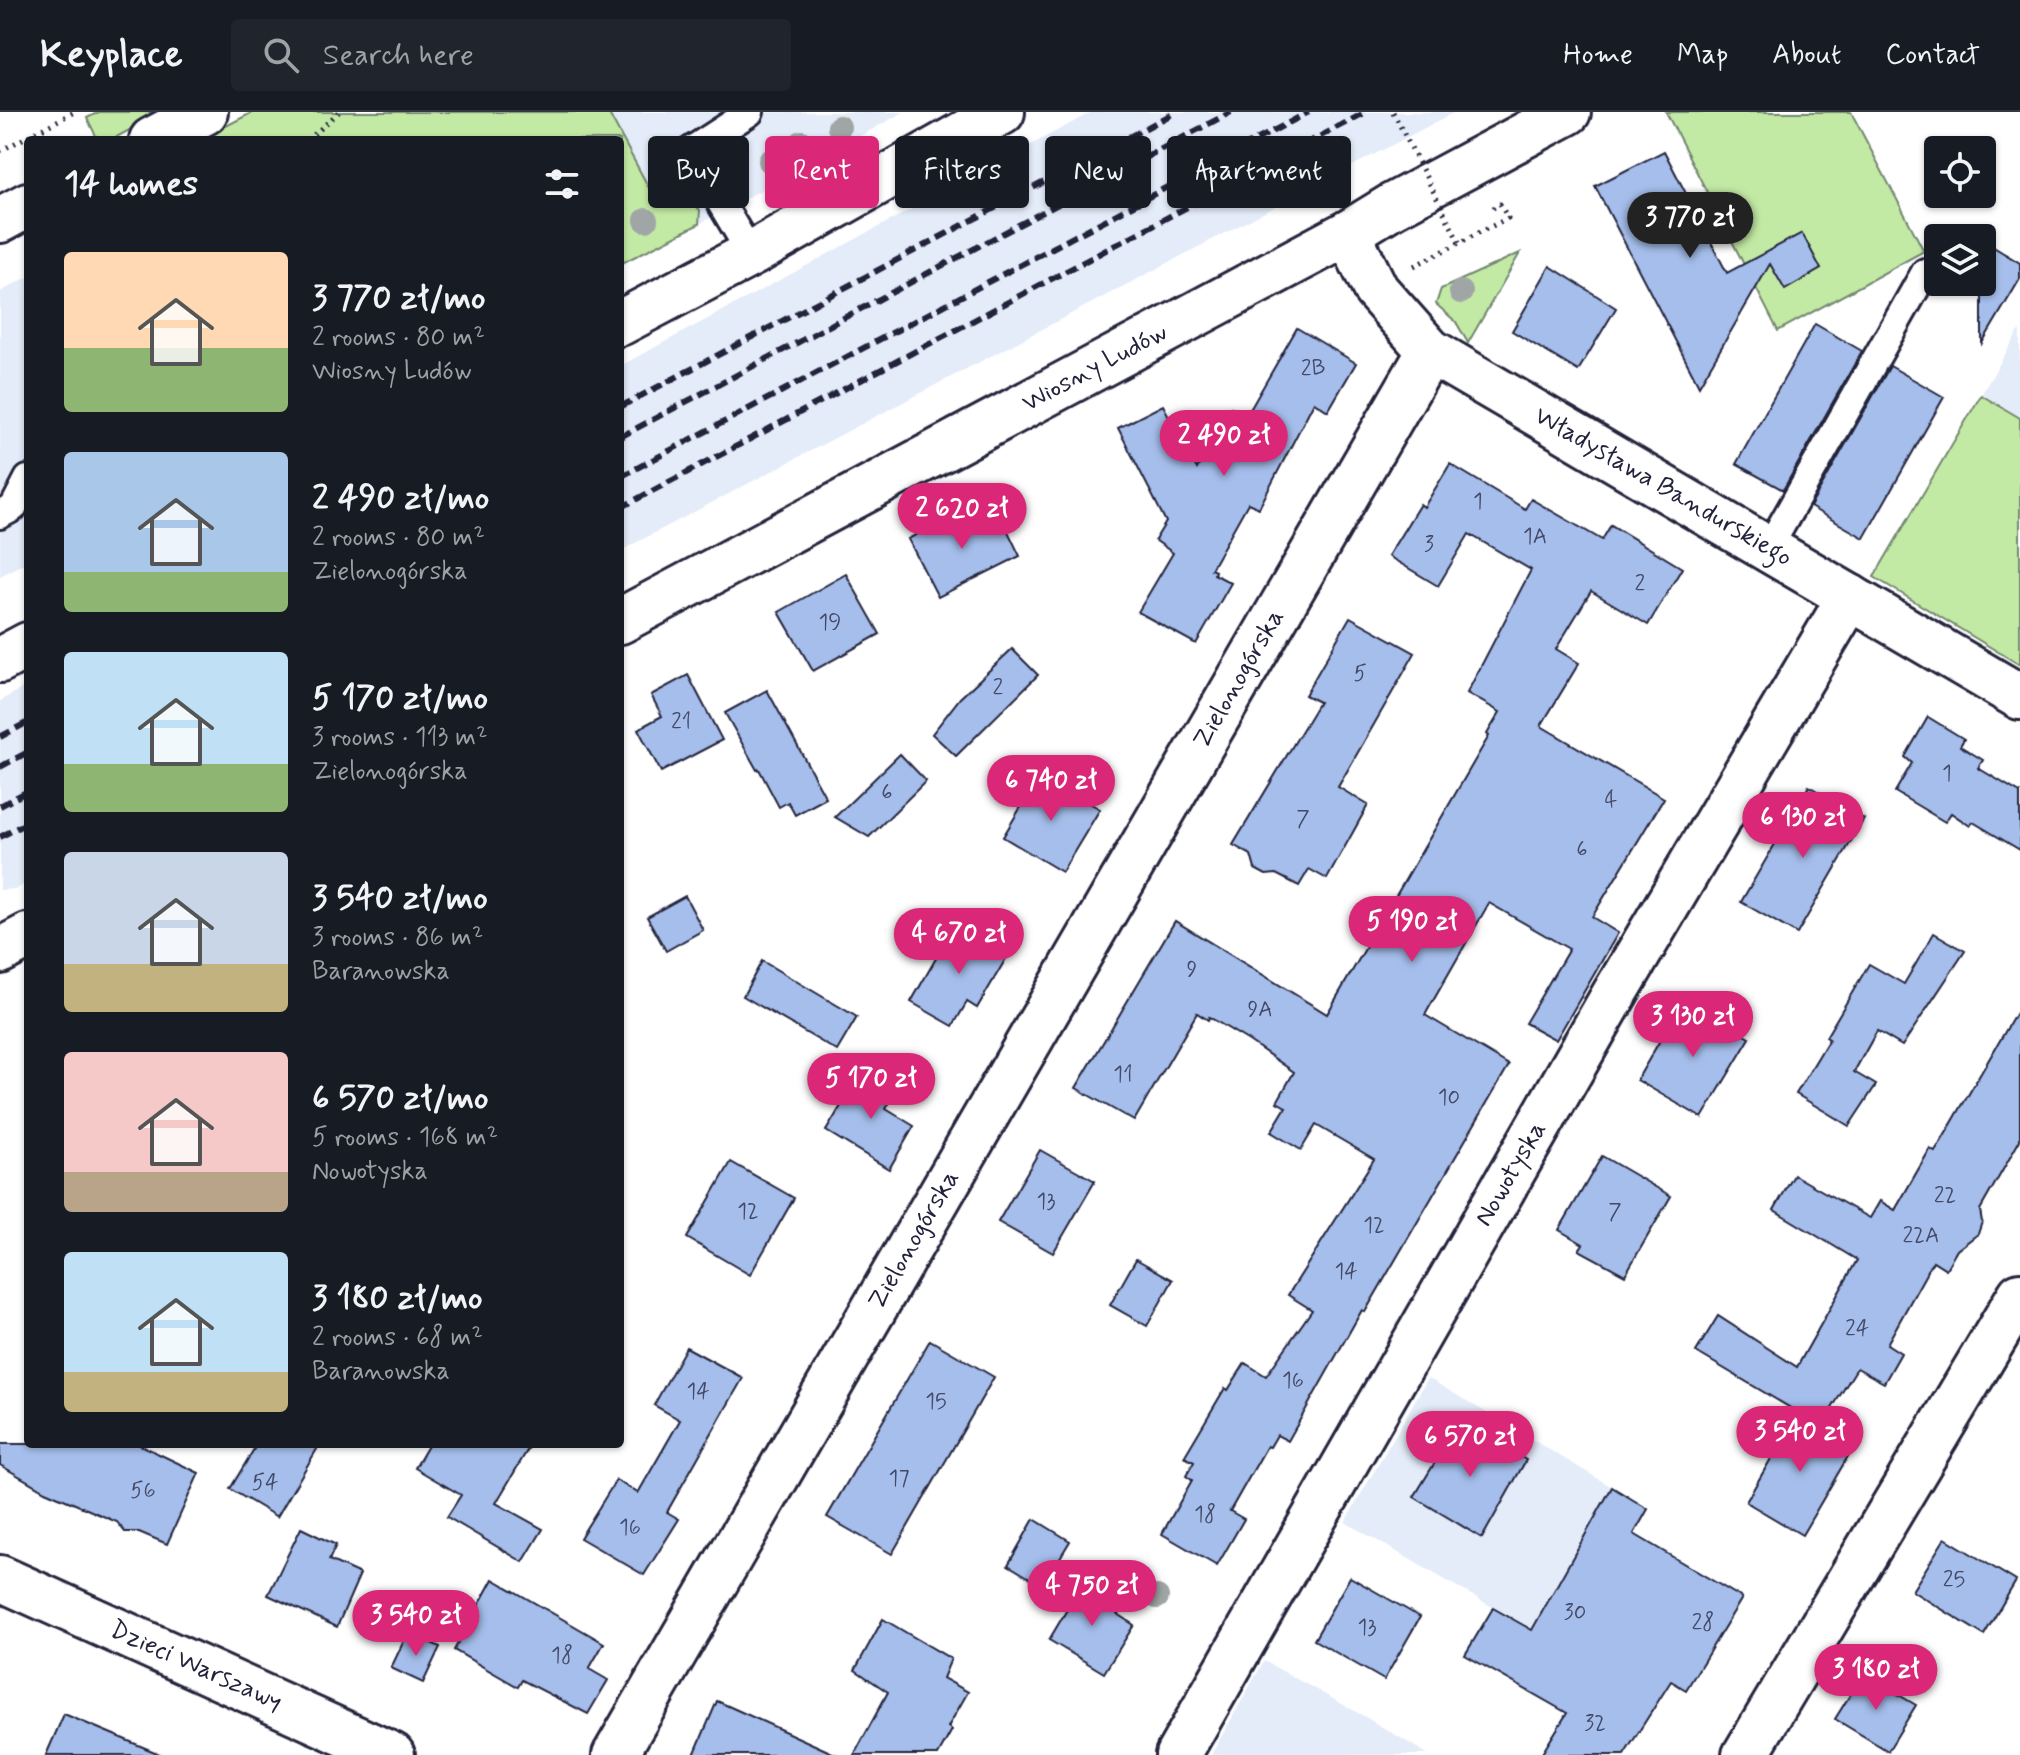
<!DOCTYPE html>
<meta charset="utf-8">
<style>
:root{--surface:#171b24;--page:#20242c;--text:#f1f3f6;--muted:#9ea1a6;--line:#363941;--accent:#db2777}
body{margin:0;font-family:Mynerve,sans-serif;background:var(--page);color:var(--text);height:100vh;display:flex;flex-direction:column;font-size:30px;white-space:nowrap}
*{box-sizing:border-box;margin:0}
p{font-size:26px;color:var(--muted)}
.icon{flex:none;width:44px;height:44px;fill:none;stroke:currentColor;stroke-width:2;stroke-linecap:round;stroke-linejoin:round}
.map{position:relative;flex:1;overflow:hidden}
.sheet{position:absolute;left:24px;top:24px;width:600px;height:1312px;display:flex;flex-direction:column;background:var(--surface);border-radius:8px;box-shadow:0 2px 6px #0004}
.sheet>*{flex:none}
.banner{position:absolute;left:648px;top:24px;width:760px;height:72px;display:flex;gap:16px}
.buttons{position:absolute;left:1924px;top:24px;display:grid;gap:16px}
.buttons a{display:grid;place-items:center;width:72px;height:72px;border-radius:8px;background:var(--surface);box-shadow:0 2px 6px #0004;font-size:40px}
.price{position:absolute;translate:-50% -68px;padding:0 18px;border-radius:28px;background:var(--accent);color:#fff;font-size:26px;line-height:52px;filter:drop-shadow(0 2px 4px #0008)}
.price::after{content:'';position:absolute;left:50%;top:48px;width:24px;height:18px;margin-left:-12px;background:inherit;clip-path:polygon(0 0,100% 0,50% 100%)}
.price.current{background:#222;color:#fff}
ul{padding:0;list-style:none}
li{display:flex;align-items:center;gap:24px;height:200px;padding:0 40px}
li span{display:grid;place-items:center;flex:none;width:224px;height:160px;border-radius:8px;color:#555}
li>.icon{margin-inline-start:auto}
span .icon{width:96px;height:96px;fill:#fffc;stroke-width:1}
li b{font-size:34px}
h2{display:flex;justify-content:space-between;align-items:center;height:96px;padding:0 40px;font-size:34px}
.pill{padding:0 28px;border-radius:8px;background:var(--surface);box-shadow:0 2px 6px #0004;font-size:28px;line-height:72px}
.pill.current{background:var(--accent);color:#fff}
header{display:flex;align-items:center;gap:48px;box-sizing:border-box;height:112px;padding:0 40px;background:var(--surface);border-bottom:2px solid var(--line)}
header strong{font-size:38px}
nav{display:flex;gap:44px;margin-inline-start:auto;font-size:28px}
.search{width:560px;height:72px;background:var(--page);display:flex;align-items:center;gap:20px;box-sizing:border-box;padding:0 28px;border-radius:8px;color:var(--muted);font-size:30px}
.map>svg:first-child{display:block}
</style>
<header>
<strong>Keyplace</strong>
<div class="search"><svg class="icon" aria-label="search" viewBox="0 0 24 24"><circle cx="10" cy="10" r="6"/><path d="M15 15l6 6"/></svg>Search here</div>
<nav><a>Home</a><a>Map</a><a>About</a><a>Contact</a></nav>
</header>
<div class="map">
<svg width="2020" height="1643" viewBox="0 0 2020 1643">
<rect width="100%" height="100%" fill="#fff"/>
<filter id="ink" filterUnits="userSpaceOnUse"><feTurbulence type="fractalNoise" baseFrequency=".0125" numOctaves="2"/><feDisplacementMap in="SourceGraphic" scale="16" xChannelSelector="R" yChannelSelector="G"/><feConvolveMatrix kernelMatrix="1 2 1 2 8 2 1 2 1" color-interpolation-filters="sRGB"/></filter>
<g filter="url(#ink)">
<g fill="#e4ecf9">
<polygon points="608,0 904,0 699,112 700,98 691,91 662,92 655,87"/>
<polygon points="1092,0 1455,0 620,439 620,254"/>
<polygon points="28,165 28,449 0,464 0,180"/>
<polygon points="2020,217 2020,306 1981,283"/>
<polygon points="28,573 28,770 16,777 0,778 0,589"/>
<polygon points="1428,1266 1612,1375 1559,1471 1537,1521 1345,1410"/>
<polygon points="1264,1549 1362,1603 1429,1643 1211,1643"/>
</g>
<g fill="#c3eaa5" stroke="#728670" stroke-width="2">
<polygon points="99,0 163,0 111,28 98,28 87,6"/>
<polygon points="253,0 608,0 655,87 662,92 691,91 700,98 699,112 620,152 620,28 199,28"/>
<polygon points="1666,0 1851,0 1924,139 1778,219"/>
<polygon points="1520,141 1468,231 1456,210 1436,192 1441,177"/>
<polygon points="1981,283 2020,306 2020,553 1874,465"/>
</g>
<g fill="#a5beeb" stroke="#22223b" stroke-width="2">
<polygon points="1664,39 1727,161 1802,121 1821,157 1785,178 1770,152 1699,274 1595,74"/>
<polygon points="1982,128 2020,151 2020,167 1982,231"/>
<polygon points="1550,154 1616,196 1578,259 1512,219"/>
<polygon points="1815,212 1862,239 1783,378 1736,352"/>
<polygon points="1297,216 1356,251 1328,299 1314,290 1259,396 1248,391 1211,457 1215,459 1214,462 1231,471 1196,532 1138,500 1173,441 1155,428 1166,410 1118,316 1163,293 1197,357 1231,295 1247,303"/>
<polygon points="1890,254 1944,285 1864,426 1810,395"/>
<polygon points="1450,352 1525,397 1531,387 1602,428 1611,413 1682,456 1648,513 1591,479 1556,537 1579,551 1541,614 1664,686 1592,805 1618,821 1556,928 1525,911 1569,837 1489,791 1425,903 1509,953 1365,1200 1362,1198 1288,1329 1277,1323 1270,1335 1267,1334 1230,1399 1244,1407 1217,1454 1162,1422 1192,1368 1186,1364 1194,1350 1184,1345 1225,1276 1228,1278 1245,1251 1266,1264 1312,1198 1288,1183 1374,1047 1316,1013 1301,1038 1271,1020 1286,995 1277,990 1294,960 1249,929 1209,905 1208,908 1197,901 1134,1009 1076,976 1175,809 1327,902 1489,624 1487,622 1500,600 1467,581 1531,458 1469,422 1438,474 1388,444 1420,392 1424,395"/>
<polygon points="971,395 986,420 1004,411 1020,444 938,485 908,427"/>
<polygon points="846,462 880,522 813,559 779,500"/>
<polygon points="1350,505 1415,541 1338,675 1368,693 1327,767 1309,757 1299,774 1276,762 1266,763 1255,757 1251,743 1233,733 1319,590 1305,583"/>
<polygon points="1012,537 1038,563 956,644 932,622 960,586"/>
<polygon points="688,563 722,628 661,660 638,617 662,604 651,583"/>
<polygon points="767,578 826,686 795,703 788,690 779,695 759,657 757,658 725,601"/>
<polygon points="1928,605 1964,627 1960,634 1983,648 1978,656 2020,681 2020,738 1973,710 1970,714 1951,701 1945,710 1895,680 1912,651 1905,645"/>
<polygon points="900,642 926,669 869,725 835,705"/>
<polygon points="1040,663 1100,697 1062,760 1003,725"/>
<polygon points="1809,674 1864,707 1797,822 1741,790"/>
<polygon points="685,784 703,818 666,839 647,805"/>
<polygon points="955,813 1008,843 977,896 967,890 953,914 911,890"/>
<polygon points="1934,821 1965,839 1902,934 1877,919 1854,960 1876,973 1849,1014 1796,982 1829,927 1826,925 1869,852 1904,872"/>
<polygon points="762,849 857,905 837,939 743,884"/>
<polygon points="1684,887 1750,926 1702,1006 1637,968"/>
<polygon points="2020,894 2020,1028 1980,1098 1982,1110 1978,1122 1957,1138 1946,1157 1933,1149 1887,1232 1901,1241 1884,1271 1857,1256 1821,1314 1696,1240 1718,1204 1797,1255 1857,1148 1774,1098 1794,1063 1870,1106 1880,1089 1895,1098 1930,1037 1935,1040"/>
<polygon points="863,957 897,977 886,997 914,1014 889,1057 826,1019"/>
<polygon points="1040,1038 1095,1069 1053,1141 998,1110"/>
<polygon points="1602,1044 1671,1084 1625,1163 1579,1138 1583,1132 1559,1118"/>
<polygon points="731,1050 794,1086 750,1163 687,1126"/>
<polygon points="1136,1147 1173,1168 1147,1214 1110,1193"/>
<polygon points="930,1228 994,1265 892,1442 827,1405"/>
<polygon points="686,1235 743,1266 667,1400 679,1407 644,1463 580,1426 616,1368 638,1381 680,1308 654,1293"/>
<polygon points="1798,1300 1854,1334 1802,1423 1746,1390"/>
<polygon points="1460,1309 1526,1348 1482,1426 1414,1385"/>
<polygon points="0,1332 138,1332 199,1361 167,1432 139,1420 125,1420 117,1410 45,1379 0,1353"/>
<polygon points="257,1332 320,1332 277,1405 230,1377"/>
<polygon points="429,1332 531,1332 496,1391 543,1417 523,1450 447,1405 461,1383 415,1356"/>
<polygon points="1612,1375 1648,1397 1634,1422 1742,1486 1686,1578 1671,1569 1624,1643 1541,1643 1567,1601 1465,1543 1493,1496 1532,1518"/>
<polygon points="1034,1407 1070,1429 1043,1474 1008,1453"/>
<polygon points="301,1416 336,1433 329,1448 360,1462 337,1515 268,1483"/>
<polygon points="1945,1426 2016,1469 1984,1523 1912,1479"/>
<polygon points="1350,1465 1420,1505 1384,1568 1314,1528"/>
<polygon points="493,1467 604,1531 589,1557 608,1568 588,1602 522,1568 518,1575 454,1538"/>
<polygon points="1084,1469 1123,1493 1117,1502 1134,1513 1104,1561 1049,1528"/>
<polygon points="883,1507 951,1547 943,1566 968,1580 948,1615 952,1618 938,1643 854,1643 888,1580 855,1558"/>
<polygon points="408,1520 440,1535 423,1571 391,1556"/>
<polygon points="1863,1562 1916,1593 1888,1639 1835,1607"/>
<polygon points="717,1589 837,1643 694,1643"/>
<polygon points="64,1602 162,1643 46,1643"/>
</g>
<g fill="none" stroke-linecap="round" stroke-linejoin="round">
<defs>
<g id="service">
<polyline points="750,0 690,39 751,142"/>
<polyline points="0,403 13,396 28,367"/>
<polyline points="1768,437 1925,160"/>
</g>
<g id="minor">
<polyline points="152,28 205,0"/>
<polyline points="0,108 28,93"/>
<polyline points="1348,121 1376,178 1430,239 2020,585"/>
<polyline points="620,509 1348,121 1392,94 1568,0"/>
<polyline points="0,839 28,824"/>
<polyline points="615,1643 1430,239"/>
<polyline points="1178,1643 1614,883 1850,485"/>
<polyline points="1745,1643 2020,1183"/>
</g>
<g id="tertiary">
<polyline points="620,211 751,142 1002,0"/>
<polyline points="0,548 28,533"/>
<polyline points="0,1466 392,1643"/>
</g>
</defs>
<use href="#service" stroke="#22223b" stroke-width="32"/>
<use href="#minor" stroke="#22223b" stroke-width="50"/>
<use href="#tertiary" stroke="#22223b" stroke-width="50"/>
<g stroke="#22223b" stroke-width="5" stroke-dasharray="2 6" stroke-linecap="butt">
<polyline points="308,28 339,0"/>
<polyline points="0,39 74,0"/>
<polyline points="1414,154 1508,106 1500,92 1493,96"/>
</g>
<use href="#service" stroke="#fff" stroke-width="26"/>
<use href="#minor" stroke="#fff" stroke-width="44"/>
<use href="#tertiary" stroke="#fff" stroke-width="44"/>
<g stroke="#22223b" stroke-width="6" stroke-dasharray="12 6" stroke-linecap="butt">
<polyline points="620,295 1176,0"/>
<polyline points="620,325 1231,0"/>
<polyline points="620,365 1309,0"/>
<polyline points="620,396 1366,0"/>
<polyline points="0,625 28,610"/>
<polyline points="0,655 28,640"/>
<polyline points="0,694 28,679"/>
<polyline points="0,725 28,710"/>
</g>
<polyline stroke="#22223b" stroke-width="5" stroke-dasharray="2 6" stroke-linecap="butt" points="1393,0 1459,130"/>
</g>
<g fill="#a0a6a5">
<circle cx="839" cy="15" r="12"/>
<circle cx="802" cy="30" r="12"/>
<circle cx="770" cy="49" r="12"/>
<circle cx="646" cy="108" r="12"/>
<circle cx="1461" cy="180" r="12"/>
<circle cx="1157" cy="1485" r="12"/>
</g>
</g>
<g text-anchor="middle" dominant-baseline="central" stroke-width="6" stroke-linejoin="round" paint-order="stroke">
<g font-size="22" fill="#434967">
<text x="1313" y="257">2B</text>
<text x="1478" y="390">1</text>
<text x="1535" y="425">1A</text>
<text x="1429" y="433">3</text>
<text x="1640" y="472">2</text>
<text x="830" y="511">19</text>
<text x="1360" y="562">5</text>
<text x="998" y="576">2</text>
<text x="681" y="610">21</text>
<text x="1947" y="662">1</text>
<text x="887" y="681">6</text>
<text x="1611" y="688">4</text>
<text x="1303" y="708">7</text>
<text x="1582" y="738">6</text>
<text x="1192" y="858">9</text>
<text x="1260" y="898">9A</text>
<text x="1123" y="963">11</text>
<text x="1449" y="986">10</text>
<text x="1945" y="1084">22</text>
<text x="1046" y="1090">13</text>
<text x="748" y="1100">12</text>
<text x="1615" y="1101">7</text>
<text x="1374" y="1114">12</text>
<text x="1921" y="1124">22A</text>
<text x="1346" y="1160">14</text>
<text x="1857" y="1217">24</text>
<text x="1293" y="1269">16</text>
<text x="698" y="1280">14</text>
<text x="936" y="1290">15</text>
<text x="899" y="1367">17</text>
<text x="265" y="1371">54</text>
<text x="143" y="1379">56</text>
<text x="1205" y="1403">18</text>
<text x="630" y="1416">16</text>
<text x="1954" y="1468">25</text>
<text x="1575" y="1501">30</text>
<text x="1703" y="1511">28</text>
<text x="1367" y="1516">13</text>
<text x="562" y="1544">18</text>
<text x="1595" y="1612">32</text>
</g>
<g font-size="26" fill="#22223b" stroke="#fff">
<text transform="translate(1095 256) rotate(-28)">Wiosny Ludów</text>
<text transform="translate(1663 375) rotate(30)">Władysława Bandurskiego</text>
<text transform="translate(1239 567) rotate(-60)">Zielonogórska</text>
<text transform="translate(1511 1062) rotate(-60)">Nowotyska</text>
<text transform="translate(914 1128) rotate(-60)">Zielonogórska</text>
<text transform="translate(196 1554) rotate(24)">Dzieci Warszawy</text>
</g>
</g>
</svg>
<div class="buttons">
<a><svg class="icon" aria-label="locate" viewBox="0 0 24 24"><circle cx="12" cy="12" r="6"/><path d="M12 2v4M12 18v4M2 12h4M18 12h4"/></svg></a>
<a><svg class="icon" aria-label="layers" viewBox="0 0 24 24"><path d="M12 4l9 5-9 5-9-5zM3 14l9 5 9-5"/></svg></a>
</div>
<b class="price current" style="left:1690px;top:148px">3 770 zł</b>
<b class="price" style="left:1224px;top:366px">2 490 zł</b>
<b class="price" style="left:962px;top:439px">2 620 zł</b>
<b class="price" style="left:1051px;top:711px">6 740 zł</b>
<b class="price" style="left:1803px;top:748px">6 130 zł</b>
<b class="price" style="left:1412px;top:852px">5 190 zł</b>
<b class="price" style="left:959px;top:864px">4 670 zł</b>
<b class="price" style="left:1693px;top:947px">3 130 zł</b>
<b class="price" style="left:871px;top:1009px">5 170 zł</b>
<b class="price" style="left:1800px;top:1362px">3 540 zł</b>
<b class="price" style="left:1470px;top:1367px">6 570 zł</b>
<b class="price" style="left:1092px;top:1516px">4 750 zł</b>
<b class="price" style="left:416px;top:1546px">3 540 zł</b>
<b class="price" style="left:1876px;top:1600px">3 180 zł</b>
<div class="banner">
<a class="pill">Buy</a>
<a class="pill current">Rent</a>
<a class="pill">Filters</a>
<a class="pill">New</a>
<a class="pill">Apartment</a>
</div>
<section class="sheet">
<h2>14 homes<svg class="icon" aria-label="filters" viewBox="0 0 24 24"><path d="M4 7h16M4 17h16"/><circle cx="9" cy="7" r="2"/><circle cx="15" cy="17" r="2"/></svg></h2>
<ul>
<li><span style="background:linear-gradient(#ffd9b3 60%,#8fb573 0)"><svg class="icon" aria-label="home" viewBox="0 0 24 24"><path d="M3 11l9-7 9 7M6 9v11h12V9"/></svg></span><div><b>3 770 zł/mo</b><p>2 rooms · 80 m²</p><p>Wiosny Ludów</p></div></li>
<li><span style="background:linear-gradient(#a9c7e8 75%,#8fb573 0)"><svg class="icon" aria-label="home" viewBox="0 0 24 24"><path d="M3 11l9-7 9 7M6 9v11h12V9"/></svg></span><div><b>2 490 zł/mo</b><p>2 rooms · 80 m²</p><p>Zielonogórska</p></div></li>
<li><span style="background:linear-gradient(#bfe0f5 70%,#8fb573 0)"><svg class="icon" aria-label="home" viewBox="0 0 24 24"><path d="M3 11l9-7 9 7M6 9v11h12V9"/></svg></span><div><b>5 170 zł/mo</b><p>3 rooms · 113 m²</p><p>Zielonogórska</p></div></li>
<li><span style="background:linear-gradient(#c9d6e8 70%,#c2b280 0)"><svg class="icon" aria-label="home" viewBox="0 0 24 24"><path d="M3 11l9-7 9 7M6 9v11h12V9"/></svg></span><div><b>3 540 zł/mo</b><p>3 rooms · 86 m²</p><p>Baranowska</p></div></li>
<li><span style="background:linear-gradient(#f6c9c9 75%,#b9a48a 0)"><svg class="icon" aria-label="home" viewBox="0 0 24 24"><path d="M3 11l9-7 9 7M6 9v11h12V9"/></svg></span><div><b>6 570 zł/mo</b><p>5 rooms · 168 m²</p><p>Nowotyska</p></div></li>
<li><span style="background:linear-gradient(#bfe0f5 75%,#c2b280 0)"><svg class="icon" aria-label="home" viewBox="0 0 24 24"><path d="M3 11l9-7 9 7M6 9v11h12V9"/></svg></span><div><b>3 180 zł/mo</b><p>2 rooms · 68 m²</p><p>Baranowska</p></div></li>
</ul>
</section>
</div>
